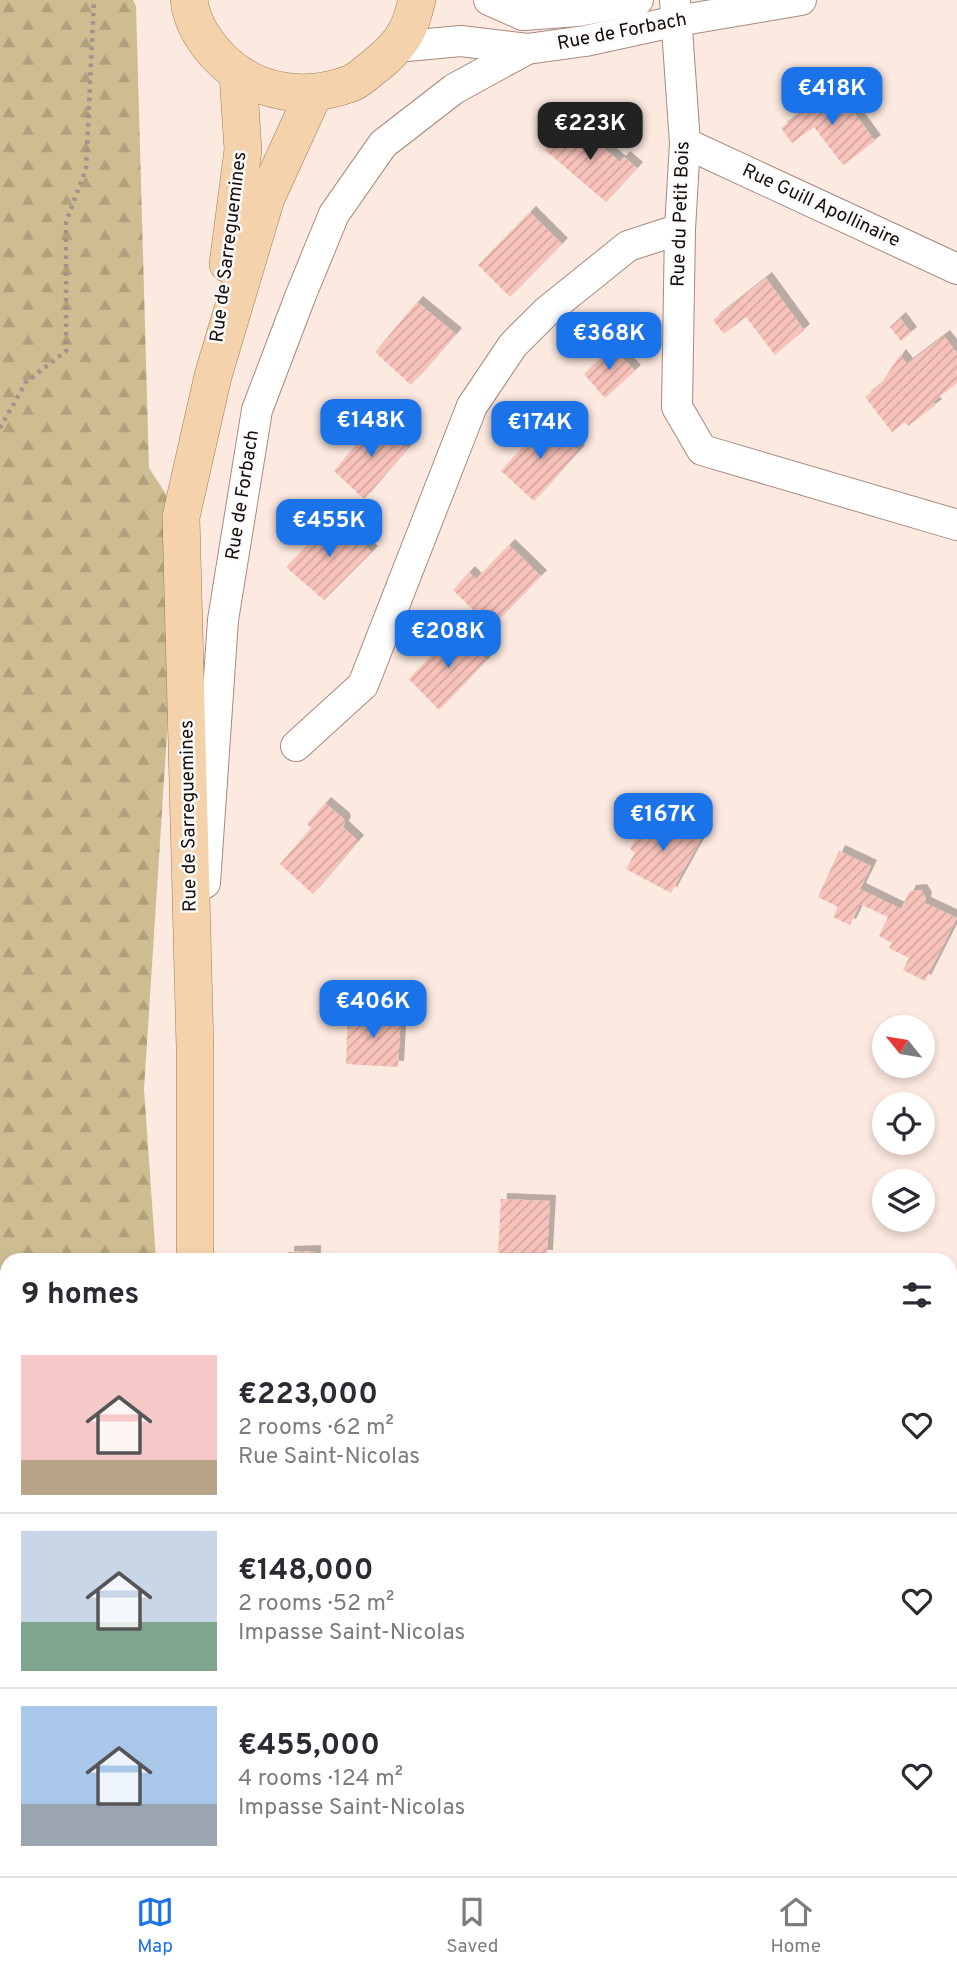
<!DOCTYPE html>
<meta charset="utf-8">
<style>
:root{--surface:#fff;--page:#f7f7f7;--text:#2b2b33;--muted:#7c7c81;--line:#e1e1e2;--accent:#1a73e8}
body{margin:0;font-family:Overpass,sans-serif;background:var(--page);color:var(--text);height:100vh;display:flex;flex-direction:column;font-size:26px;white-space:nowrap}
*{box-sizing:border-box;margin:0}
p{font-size:23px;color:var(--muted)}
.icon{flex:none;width:38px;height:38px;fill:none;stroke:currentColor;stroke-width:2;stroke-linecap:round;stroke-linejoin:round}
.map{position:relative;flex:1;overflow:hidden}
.sheet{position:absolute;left:0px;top:1253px;width:957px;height:623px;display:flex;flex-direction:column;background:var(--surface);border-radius:21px 21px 0 0;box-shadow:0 4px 10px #0003}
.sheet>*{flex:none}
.needle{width:46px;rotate:300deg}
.fabs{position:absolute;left:872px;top:1015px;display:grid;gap:14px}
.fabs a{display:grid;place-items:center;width:63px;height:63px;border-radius:50%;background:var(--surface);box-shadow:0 4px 10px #0003;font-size:35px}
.price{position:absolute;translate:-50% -60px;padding:0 16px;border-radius:14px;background:var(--accent);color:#fff;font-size:23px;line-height:46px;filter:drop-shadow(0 2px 4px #0008)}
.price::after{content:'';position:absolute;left:50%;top:42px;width:21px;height:16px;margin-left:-10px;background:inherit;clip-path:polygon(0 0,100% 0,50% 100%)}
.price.active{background:#222;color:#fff}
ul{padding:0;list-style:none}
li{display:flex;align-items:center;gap:21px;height:175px;padding:0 21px}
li+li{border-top:2px solid var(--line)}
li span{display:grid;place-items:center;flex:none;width:196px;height:140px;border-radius:0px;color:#555}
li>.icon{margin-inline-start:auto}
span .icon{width:84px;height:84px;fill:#fffc;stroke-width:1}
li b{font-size:30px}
h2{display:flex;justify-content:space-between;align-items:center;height:84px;padding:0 21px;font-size:30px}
.tab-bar{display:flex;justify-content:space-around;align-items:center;height:98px;border-top:2px solid var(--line);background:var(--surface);font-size:19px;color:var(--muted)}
.tab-bar a{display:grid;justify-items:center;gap:4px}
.tab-bar .active{color:var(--accent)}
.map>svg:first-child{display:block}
</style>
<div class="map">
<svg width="957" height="1876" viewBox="0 0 957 1876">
<defs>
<pattern id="forest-firs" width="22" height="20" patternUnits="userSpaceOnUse" patternTransform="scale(1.75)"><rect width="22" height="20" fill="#cebd91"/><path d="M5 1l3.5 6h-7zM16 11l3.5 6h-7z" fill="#b0a17c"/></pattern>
<pattern id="building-hatch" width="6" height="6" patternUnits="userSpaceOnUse" patternTransform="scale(1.75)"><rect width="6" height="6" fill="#f8c3bb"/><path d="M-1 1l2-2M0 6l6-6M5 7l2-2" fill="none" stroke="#d4a69f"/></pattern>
<filter id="shadow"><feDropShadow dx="6" dy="-6" stdDeviation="0" flood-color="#0004"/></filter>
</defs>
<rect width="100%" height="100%" fill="#fce9e0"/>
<g fill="url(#forest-firs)">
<polygon points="0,0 133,0 136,6 149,468 181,517 144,1089 156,1260 7,1260 7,1474 0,1466"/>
<polygon points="238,1869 464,1869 464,1876 240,1876"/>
</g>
<g fill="url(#building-hatch)" filter="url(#shadow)">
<polygon points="836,88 875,141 843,165 814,127 792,143 781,128"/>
<polygon points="572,121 620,162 624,157 637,168 606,202 545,150"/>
<polygon points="530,212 562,244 510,297 478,265"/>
<polygon points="766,278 804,330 775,355 746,317 724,334 713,320"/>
<polygon points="417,302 456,334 411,385 375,352"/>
<polygon points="900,318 911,333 901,341 890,327"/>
<polygon points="944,336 957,353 957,383 933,402 936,405 908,426 905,422 892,432 865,397 880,385 900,355 907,364"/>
<polygon points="613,347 635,371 605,398 584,374"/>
<polygon points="376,420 408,448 364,499 334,471"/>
<polygon points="545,422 579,451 534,501 501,471"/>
<polygon points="334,517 372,552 324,600 286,567"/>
<polygon points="509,545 541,576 491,628 453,590 469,572 476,579"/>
<polygon points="455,630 487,660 439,710 409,679"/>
<polygon points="325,803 343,818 345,822 343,827 358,841 313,894 280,864 311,828 307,824"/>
<polygon points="658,813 702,837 671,893 626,869 635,853 630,849 640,830 646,834"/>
<polygon points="839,851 871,866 860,889 901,909 910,891 921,890 926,898 925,903 957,918 925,981 903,970 909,958 889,948 892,943 879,936 888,917 860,904 850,925 833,917 838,907 818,897"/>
<polygon points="348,1013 401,1015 398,1067 346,1064"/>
<polygon points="501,1199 550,1201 547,1256 498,1254"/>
<polygon points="315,1251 315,1260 288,1260 288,1252"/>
<polygon points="950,1557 957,1557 957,1619 950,1620"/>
<polygon points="22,1869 73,1869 74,1876 23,1876"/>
</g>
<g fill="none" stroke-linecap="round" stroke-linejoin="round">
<defs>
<g id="minor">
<polyline points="489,0 523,15 578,11 638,0"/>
<polyline points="675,0 685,143 680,229 677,407 702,450 957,525"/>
<polyline points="396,47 461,41 527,49 585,41 677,21 801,0"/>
<polyline points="685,143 957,269"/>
<polyline points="296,746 363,685 472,406 513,345 546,312 628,246 680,229"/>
<polyline points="205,883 223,620 257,410 300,297 334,214 383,144 454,89 527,49"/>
</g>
<g id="major">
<path d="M189 0C192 25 207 46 225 63 259 94 306 100 349 84 359 81 367 72 375 66 388 56 400 44 407 30 412 21 414 10 417 0"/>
<polyline points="228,264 243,150 238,75"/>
<polyline points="195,1260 195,1048 181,517 213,376 266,198 314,93"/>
<polyline points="194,1869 194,1876"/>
</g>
</defs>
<use href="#minor" stroke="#a78a7c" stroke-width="32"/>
<use href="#major" stroke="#a27a4f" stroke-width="38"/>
<g stroke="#a1928a" stroke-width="4.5" stroke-dasharray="3.5 5" stroke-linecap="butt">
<polyline points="0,428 26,382 66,351 66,222 86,169 94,0"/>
<polyline points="0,1446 7,1454"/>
<polyline points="0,1496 7,1488"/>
<polyline points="455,1869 455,1876"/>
</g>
<use href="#minor" stroke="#fff" stroke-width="30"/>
<use href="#major" stroke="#f4d2ac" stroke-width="37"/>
</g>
<g text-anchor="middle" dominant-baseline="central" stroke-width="5" stroke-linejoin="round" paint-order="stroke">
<g font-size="19" fill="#180e09" stroke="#fbfbfb">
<text transform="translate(622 32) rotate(-11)">Rue de Forbach</text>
<text transform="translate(821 206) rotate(25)">Rue Guill Apollinaire</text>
<text transform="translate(681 214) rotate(-88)">Rue du Petit Bois</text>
<text transform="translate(229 247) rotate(-83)">Rue de Sarreguemines</text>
<text transform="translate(243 495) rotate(-81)">Rue de Forbach</text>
<text transform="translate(189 816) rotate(-91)">Rue de Sarreguemines</text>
</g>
</g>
</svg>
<div class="fabs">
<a><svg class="needle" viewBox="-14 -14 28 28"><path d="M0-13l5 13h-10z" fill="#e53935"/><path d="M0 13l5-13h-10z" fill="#7c7c81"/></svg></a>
<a><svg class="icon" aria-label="locate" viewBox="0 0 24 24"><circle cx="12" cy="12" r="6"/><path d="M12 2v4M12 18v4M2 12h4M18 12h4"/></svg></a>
<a><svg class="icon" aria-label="layers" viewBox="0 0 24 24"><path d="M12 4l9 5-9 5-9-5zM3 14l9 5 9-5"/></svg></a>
</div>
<b class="price" style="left:832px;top:127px">€418K</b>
<b class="price active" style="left:590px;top:162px">€223K</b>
<b class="price" style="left:609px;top:372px">€368K</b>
<b class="price" style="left:371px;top:459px">€148K</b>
<b class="price" style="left:540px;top:461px">€174K</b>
<b class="price" style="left:329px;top:559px">€455K</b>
<b class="price" style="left:448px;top:670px">€208K</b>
<b class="price" style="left:663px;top:853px">€167K</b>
<b class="price" style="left:373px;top:1040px">€406K</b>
<section class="sheet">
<h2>9 homes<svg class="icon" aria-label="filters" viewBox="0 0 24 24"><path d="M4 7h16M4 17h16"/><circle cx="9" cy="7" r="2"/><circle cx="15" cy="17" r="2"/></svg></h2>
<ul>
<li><span style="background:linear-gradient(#f6c9c9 75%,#b9a48a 0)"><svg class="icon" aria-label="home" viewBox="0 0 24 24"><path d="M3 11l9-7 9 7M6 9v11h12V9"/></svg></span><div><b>€223,000</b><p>2 rooms · 62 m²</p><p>Rue Saint-Nicolas</p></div><svg class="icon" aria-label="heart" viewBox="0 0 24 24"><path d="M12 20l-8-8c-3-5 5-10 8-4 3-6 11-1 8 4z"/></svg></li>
<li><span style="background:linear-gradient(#c9d6e8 65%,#7fa58c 0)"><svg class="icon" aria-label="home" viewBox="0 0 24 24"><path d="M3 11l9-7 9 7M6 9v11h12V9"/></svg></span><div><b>€148,000</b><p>2 rooms · 52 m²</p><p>Impasse Saint-Nicolas</p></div><svg class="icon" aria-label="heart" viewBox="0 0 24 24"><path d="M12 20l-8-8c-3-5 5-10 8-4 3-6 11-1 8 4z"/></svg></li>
<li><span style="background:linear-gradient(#a9c7e8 70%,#9aa5b1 0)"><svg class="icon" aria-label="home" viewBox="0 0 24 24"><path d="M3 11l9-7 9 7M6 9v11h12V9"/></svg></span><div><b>€455,000</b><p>4 rooms · 124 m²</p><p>Impasse Saint-Nicolas</p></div><svg class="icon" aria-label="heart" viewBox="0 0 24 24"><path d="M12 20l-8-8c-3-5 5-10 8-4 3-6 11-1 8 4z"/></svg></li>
</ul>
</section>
</div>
<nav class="tab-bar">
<a class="active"><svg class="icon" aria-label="map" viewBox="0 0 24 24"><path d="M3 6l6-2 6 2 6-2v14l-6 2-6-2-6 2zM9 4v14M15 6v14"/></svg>Map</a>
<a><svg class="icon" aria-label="saved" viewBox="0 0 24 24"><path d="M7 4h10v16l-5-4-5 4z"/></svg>Saved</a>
<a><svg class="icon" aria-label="home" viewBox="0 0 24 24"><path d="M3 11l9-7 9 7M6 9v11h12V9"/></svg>Home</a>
</nav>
